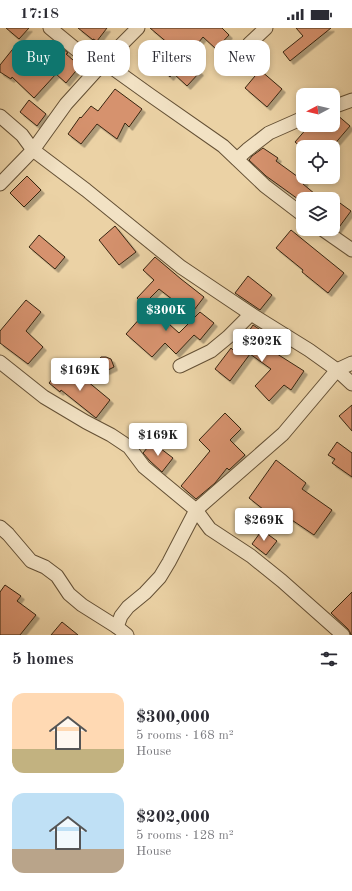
<!DOCTYPE html>
<meta charset="utf-8">
<style>
:root{--surface:#fff;--page:#f2f2f3;--text:#2b2b33;--muted:#7c7c81;--accent:#0f766e}
body{margin:0;font-family:"Old Standard TT",serif;background:var(--page);color:var(--text);height:100vh;display:flex;flex-direction:column;font-size:15px;white-space:nowrap}
*{box-sizing:border-box;margin:0}
p{font-size:13px;color:var(--muted)}
.icon{flex:none;width:22px;height:22px;fill:none;stroke:currentColor;stroke-width:2;stroke-linecap:round;stroke-linejoin:round}
.map{position:relative;height:607px;overflow:hidden}
.side{display:flex;flex-direction:column;background:var(--surface);flex:1}
.side>*{flex:none}
.guide{position:absolute;left:12px;top:12px;width:328px;height:36px;display:flex;gap:8px}
.needle{width:26px;rotate:263deg}
.tools{position:absolute;left:296px;top:60px;display:grid;gap:8px}
.tools a{display:grid;place-items:center;width:44px;height:44px;border-radius:8px;background:var(--surface);box-shadow:0 2px 6px #0003;font-size:20px}
.price{position:absolute;translate:-50% -34px;padding:0 9px;border-radius:4px;background:#fff;color:#222;font-size:13px;line-height:26px;filter:drop-shadow(0 1px 2px #0008)}
.price::after{content:'';position:absolute;left:50%;top:24px;width:12px;height:9px;margin-left:-6px;background:inherit;clip-path:polygon(0 0,100% 0,50% 100%)}
.price.current{background:var(--accent);color:#fff}
ul{padding:0;list-style:none}
li{display:flex;align-items:center;gap:12px;height:100px;padding:0 12px}
li span{display:grid;place-items:center;flex:none;width:112px;height:80px;border-radius:12px;color:#555}
li>.icon{margin-inline-start:auto}
span .icon{width:48px;height:48px;fill:#fffc;stroke-width:1}
li b{font-size:17px}
h2{display:flex;justify-content:space-between;align-items:center;height:48px;padding:0 12px;font-size:17px}
.pill{padding:0 14px;border-radius:12px;background:var(--surface);box-shadow:0 2px 6px #0003;font-size:14px;line-height:36px}
.pill.current{background:var(--accent);color:#fff}
.status{display:flex;justify-content:space-between;align-items:center;height:28px;padding:0 20px;background:var(--surface);direction:ltr}
.status svg{height:11px;fill:currentColor}
.map>svg:first-child{display:block}
</style>
<div class="status"><b>17:18</b><svg viewBox="0 0 49 12"><path d="M0 12V9h3v3zM5 12V6h3v6zM10 12V3h3v9zM15 12V0h3v12zM26 1h20v11H26zM47 4h2v5h-2z"/></svg></div>
<div class="map">
<svg width="352" height="607" viewBox="0 0 352 607">
<defs>
<filter id="shadow"><feDropShadow dx="3.5" dy="3.5" stdDeviation="0" flood-color="#0004"/></filter>
</defs>
<rect width="100%" height="100%" fill="#ebd2a5"/>
<filter id="stains"><feTurbulence type="fractalNoise" baseFrequency=".005" numOctaves="4"/><feColorMatrix values="0 0 0 0 .2 0 0 0 0 .09 0 0 0 0 .02 0 0 0 .5 -.17"/></filter>
<radialGradient id="worn" r=".72"><stop offset=".6" stop-color="#630" stop-opacity="0"/><stop offset="1" stop-color="#630" stop-opacity=".3"/></radialGradient>
<g fill="#d6926e" stroke="#372510" filter="url(#shadow)">
<polygon points="6,0 29,0 19,11"/>
<polygon points="78,0 107,0 97,13 93,11 93,12"/>
<polygon points="150,0 222,0 229,7 216,21 203,9 185,31 200,44 187,58 173,45 170,49 156,36 160,32 157,29 169,16"/>
<polygon points="296,0 331,0 290,33 283,24 303,8"/>
<polygon points="56,15 68,25 66,26 80,38 66,55 56,46 34,70 12,49 11,51 0,44 0,37 16,17 39,35"/>
<polygon points="260,42 282,61 267,79 245,60"/>
<polygon points="115,61 142,81 129,99 125,95 117,111 97,96 81,116 68,106 80,89 81,90 91,78 98,83"/>
<polygon points="29,72 46,86 37,98 20,84"/>
<polygon points="336,86 350,98 332,119 301,119 295,114 308,99 312,102 317,97 333,97 333,87"/>
<polygon points="263,120 278,130 276,133 305,154 303,156 321,171 298,171 266,148 249,132 252,128"/>
<polygon points="27,148 41,162 24,179 10,165"/>
<polygon points="333,170 351,183 337,202 333,199"/>
<polygon points="115,198 136,224 119,237 99,212"/>
<polygon points="291,202 344,245 328,265 302,244 303,242 276,220"/>
<polygon points="39,207 65,229 55,241 29,219"/>
<polygon points="155,229 181,251 204,269 191,286 159,261 143,277 137,270 154,252 143,242"/>
<polygon points="248,248 272,267 260,282 235,265"/>
<polygon points="26,272 41,284 26,303 43,319 28,336 0,315 0,303"/>
<polygon points="150,279 179,305 200,284 214,295 200,312 194,307 176,326 165,315 152,329 126,306"/>
<polygon points="253,297 280,315 274,324 304,343 291,362 284,357 269,373 255,358 271,341 250,326 230,353 215,341 231,320 235,324"/>
<polygon points="101,329 106,329 111,331 114,339 106,343 101,342 98,338 98,333"/>
<polygon points="62,339 78,352 81,348 110,372 96,390 61,362 60,364 49,355"/>
<polygon points="352,377 352,403 339,388"/>
<polygon points="225,385 241,401 230,412 245,427 229,442 227,440 215,455 196,471 181,458 210,423 199,412"/>
<polygon points="152,414 173,430 162,444 150,433 143,425"/>
<polygon points="337,414 352,425 352,449 332,435 335,431 328,427"/>
<polygon points="276,432 306,455 302,461 332,482 314,507 283,486 278,493 249,470"/>
<polygon points="262,502 277,513 266,527 252,516"/>
<polygon points="5,557 21,568 17,573 36,587 20,607 0,607 0,564"/>
<polygon points="352,564 352,607 351,607 350,604 348,601 331,585"/>
<polygon points="62,594 78,607 51,607"/>
</g>
<g fill="none" stroke-linecap="round" stroke-linejoin="round">
<defs>
<g id="minor">
<polyline points="50,0 89,32 104,34 150,67 223,118 265,158 303,187"/>
<polyline points="249,16 266,0"/>
<polyline points="333,79 352,72"/>
<polyline points="0,88 22,107 33,122 86,162 181,239 251,286 309,322 337,342 352,356"/>
<polyline points="237,131 247,122 269,105 303,90"/>
<polyline points="0,156 33,122 66,76 104,34 138,0"/>
<polyline points="322,201 352,222"/>
<polyline points="0,334 44,369 86,394 111,407 129,419 144,439 196,482 210,501 251,528 282,553 343,607"/>
<polyline points="180,338 211,323 228,309 251,286"/>
<polyline points="0,499 8,506 31,533 45,539 57,548 69,566 82,577 117,599 127,607"/>
<polyline points="117,599 121,588 128,579 145,565 160,549 169,534 196,482 283,406 337,342 352,335"/>
</g>
</defs>
<use href="#minor" stroke="#645035" stroke-width="15"/>
<use href="#minor" stroke="#f2e2c4" stroke-width="13"/>
</g>
<rect width="100%" height="100%" filter="url(#stains)"/>
<rect width="100%" height="100%" fill="url(#worn)"/>
</svg>
<div class="tools">
<a><svg class="needle" viewBox="-14 -14 28 28"><path d="M0-13l5 13h-10z" fill="#e53935"/><path d="M0 13l5-13h-10z" fill="#7c7c81"/></svg></a>
<a><svg class="icon" aria-label="locate" viewBox="0 0 24 24"><circle cx="12" cy="12" r="6"/><path d="M12 2v4M12 18v4M2 12h4M18 12h4"/></svg></a>
<a><svg class="icon" aria-label="layers" viewBox="0 0 24 24"><path d="M12 4l9 5-9 5-9-5zM3 14l9 5 9-5"/></svg></a>
</div>
<b class="price current" style="left:166px;top:304px">$300K</b>
<b class="price" style="left:262px;top:335px">$202K</b>
<b class="price" style="left:80px;top:364px">$169K</b>
<b class="price" style="left:158px;top:429px">$169K</b>
<b class="price" style="left:264px;top:514px">$269K</b>
<div class="guide">
<a class="pill current">Buy</a>
<a class="pill">Rent</a>
<a class="pill">Filters</a>
<a class="pill">New</a>
</div>
</div>
<section class="side">
<h2>5 homes<svg class="icon" aria-label="filters" viewBox="0 0 24 24"><path d="M4 7h16M4 17h16"/><circle cx="9" cy="7" r="2"/><circle cx="15" cy="17" r="2"/></svg></h2>
<ul>
<li><span style="background:linear-gradient(#ffd9b3 70%,#c2b280 0)"><svg class="icon" aria-label="home" viewBox="0 0 24 24"><path d="M3 11l9-7 9 7M6 9v11h12V9"/></svg></span><div><b>$300,000</b><p>5 rooms · 168 m²</p><p>House</p></div></li>
<li><span style="background:linear-gradient(#bfe0f5 70%,#b9a48a 0)"><svg class="icon" aria-label="home" viewBox="0 0 24 24"><path d="M3 11l9-7 9 7M6 9v11h12V9"/></svg></span><div><b>$202,000</b><p>5 rooms · 128 m²</p><p>House</p></div></li>
</ul>
</section>
